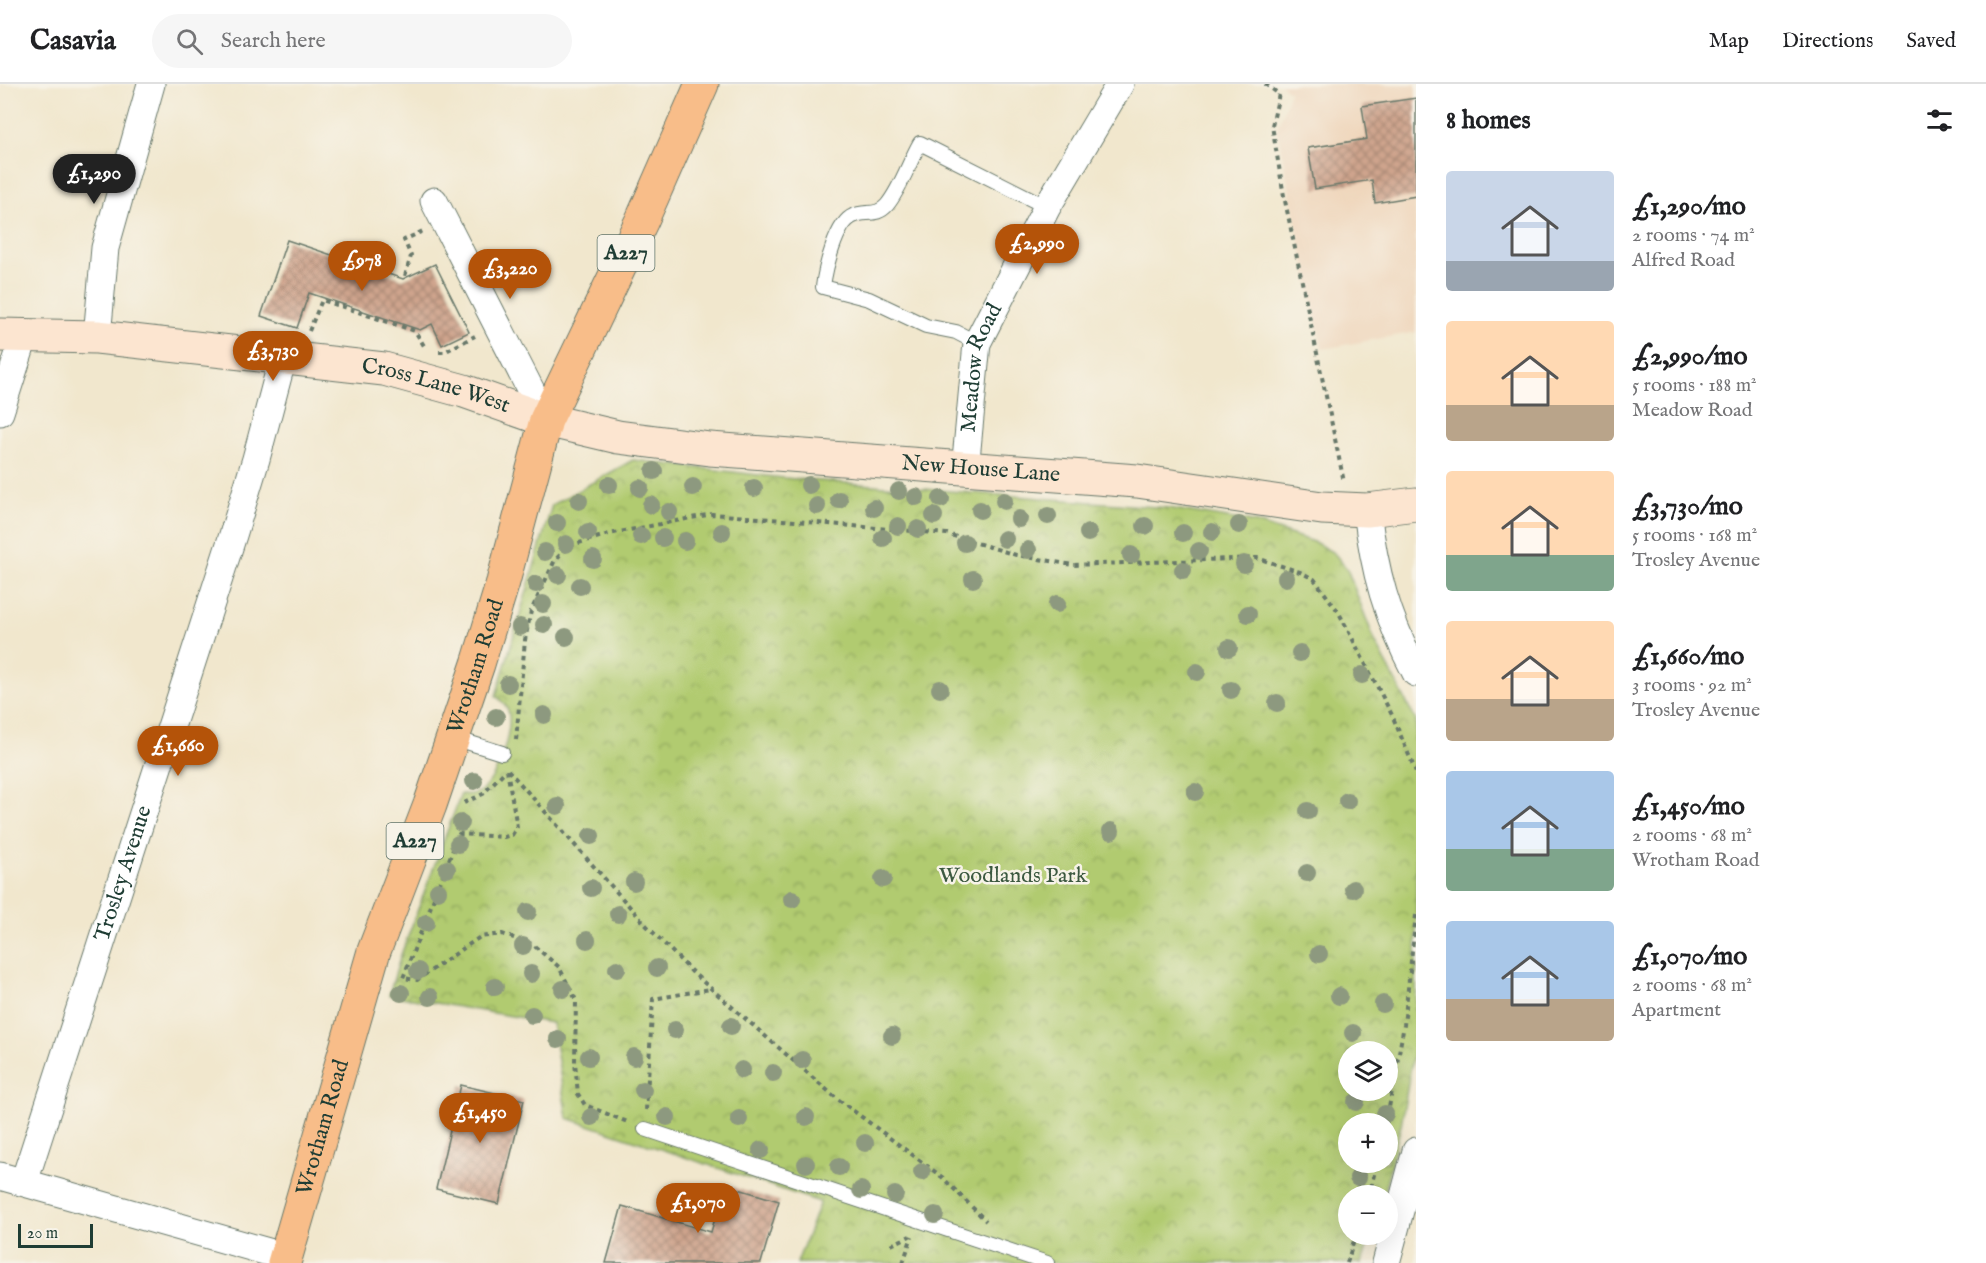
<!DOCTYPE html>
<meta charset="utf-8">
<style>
:root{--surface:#fff;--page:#f6f6f6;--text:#202124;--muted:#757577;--line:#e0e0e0;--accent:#b45309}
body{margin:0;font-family:"IM FELL English",serif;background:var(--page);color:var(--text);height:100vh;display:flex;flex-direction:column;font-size:22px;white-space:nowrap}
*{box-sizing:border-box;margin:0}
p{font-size:20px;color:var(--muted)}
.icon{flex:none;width:33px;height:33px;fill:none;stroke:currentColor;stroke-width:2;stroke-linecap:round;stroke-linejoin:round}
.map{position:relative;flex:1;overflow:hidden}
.sheet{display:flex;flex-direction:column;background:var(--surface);width:570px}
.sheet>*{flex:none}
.tools{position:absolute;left:1338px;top:957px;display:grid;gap:12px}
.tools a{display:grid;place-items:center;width:60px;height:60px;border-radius:50%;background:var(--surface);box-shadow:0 6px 24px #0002;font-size:30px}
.scale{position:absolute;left:18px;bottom:15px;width:75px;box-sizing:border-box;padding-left:6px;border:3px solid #1f3d34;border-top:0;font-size:16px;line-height:21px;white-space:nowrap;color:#1f3d34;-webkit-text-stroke:4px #f7f3e8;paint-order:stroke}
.price{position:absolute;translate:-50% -51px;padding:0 14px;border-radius:21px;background:var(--accent);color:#fff;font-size:20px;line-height:39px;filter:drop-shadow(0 2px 3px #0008)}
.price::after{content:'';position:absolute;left:50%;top:36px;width:18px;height:14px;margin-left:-9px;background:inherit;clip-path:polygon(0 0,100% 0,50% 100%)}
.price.on{background:#222;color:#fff}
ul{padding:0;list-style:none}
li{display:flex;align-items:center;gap:18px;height:150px;padding:0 30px}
li span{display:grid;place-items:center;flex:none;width:168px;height:120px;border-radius:6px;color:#555}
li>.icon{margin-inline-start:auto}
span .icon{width:72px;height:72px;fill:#fffc;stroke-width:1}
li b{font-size:26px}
h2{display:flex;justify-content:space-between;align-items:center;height:72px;padding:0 30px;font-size:26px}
header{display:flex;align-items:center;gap:36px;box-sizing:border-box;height:84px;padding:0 30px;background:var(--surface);border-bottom:2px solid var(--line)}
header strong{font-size:28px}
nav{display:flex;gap:33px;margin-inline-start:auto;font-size:21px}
.search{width:420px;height:54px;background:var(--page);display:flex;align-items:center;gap:15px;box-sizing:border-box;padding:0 21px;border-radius:33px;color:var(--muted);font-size:22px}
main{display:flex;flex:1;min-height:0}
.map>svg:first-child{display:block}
</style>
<header>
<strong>Casavia</strong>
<div class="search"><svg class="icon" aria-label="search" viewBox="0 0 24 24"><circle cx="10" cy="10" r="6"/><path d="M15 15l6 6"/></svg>Search here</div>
<nav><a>Map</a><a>Directions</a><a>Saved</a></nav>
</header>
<main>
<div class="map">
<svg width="1416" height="1179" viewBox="0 0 1416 1179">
<defs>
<pattern id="park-crowns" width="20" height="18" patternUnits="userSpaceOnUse" patternTransform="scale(1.5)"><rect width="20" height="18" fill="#b1cb70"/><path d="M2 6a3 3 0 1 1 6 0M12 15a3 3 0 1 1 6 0" fill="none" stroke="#8fa65d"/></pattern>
<pattern id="building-cross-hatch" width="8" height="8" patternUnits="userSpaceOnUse" patternTransform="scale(1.5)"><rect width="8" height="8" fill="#cfa48d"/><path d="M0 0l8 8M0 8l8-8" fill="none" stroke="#a78774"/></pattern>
</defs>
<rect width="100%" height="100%" fill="#f7f3e8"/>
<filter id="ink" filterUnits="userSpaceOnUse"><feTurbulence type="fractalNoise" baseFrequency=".0167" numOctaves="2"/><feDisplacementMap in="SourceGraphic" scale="12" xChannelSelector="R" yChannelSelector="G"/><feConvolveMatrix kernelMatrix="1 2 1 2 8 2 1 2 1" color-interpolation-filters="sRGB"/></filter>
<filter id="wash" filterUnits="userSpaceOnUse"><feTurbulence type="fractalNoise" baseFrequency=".008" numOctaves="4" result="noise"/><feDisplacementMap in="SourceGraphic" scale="24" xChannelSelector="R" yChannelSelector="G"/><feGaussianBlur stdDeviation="1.35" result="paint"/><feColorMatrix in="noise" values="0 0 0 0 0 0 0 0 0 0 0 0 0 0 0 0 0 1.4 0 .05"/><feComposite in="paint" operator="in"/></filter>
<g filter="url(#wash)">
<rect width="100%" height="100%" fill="#f1e7cd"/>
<polygon fill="#efd6bb" points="1280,0 1416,0 1416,248 1322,265 1277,45 1290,8"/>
<path fill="url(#park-crowns)" stroke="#688452" stroke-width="1.5" fill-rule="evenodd" d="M633 376 783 394 1168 424 1257 439 1316 459 1334 469 1347 485 1374 555 1416 637V952L1401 1041 1383 1111 1348 1112V1150L1371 1151 1362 1179H797L820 1118 567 1034 552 939 389 911 401 871 461 710C468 711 473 711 479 708 497 697 514 646 508 626 506 621 501 616 496 612L552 421ZM1348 968H1388V1006H1348ZM1348 1040H1388V1078H1348Z"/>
<g id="blocks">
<g fill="url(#building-cross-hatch)">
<polygon points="1416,14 1416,112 1375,119 1372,96 1315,105 1308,64 1367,55 1362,22"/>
<polygon points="287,156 403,195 435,180 469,248 442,261 432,240 420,246 309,209 297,244 261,232"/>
<polygon points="461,1001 524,1016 499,1120 436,1105"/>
<polygon points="725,1101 779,1117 761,1179 606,1179 622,1122 711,1148"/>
</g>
</g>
</g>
<g filter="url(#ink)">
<use href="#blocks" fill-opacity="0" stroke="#68786a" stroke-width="1.5"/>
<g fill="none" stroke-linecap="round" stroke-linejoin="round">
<defs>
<g id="lane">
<path d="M977 259 956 248 926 242 869 215 823 203C825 186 836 139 853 132 865 126 877 133 887 121 901 104 909 78 920 59L1047 123"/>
<polyline points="454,654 502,669"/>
<polyline points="645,1045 1047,1179"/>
</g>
<g id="street">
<polyline points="434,117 546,336"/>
<polyline points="97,253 105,164 151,0"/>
<polyline points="0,328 20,266 19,250"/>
<path id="s1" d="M965 386 977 259 1047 123 1120 0"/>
<path d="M1367 426C1374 487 1387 534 1416 589"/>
<polyline points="0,1092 286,1173"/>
<path id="s2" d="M24 1098 233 451 256 375 283 273"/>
<polyline points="1386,1179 1416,1067"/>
</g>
<g id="secondary">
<path id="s3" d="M0 251 97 253 384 285 464 307 546 336 618 353 710 365 1137 397 1322 424 1367 426 1416 420"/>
</g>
<g id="primary">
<path id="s4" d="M284 1179 374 867 430 721 478 580 503 498 546 336 642 136 702 0"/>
</g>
</defs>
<use href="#lane" stroke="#68786a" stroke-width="16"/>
<use href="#street" stroke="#68786a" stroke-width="29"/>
<use href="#secondary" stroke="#68786a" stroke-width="35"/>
<use href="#primary" stroke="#68786a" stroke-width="35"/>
<g stroke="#68786a" stroke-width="4" stroke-dasharray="4.5 4.5" stroke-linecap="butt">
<polyline points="1265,0 1279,10 1272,42 1284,112 1344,398"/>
<polyline points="405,192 411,172 404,156 423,147"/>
<polyline points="309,247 322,216 415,247 426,265"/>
<polyline points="439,268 444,268 475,252"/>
<polyline points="516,656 525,556 531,527 555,476 569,462 609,450 712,430 947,450 1016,471 1073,481 1257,474 1300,488 1314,495 1338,527 1392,631 1416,688"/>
<polyline points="507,686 517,743 512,751 504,753 459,750 403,894 417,896 480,853 502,850 532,860 559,883 576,916 575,978 578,1010 585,1021 630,1039"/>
<polyline points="508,686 646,841 692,888 835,1013 942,1093 986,1137"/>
<polyline points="464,719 483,710 505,687"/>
<polyline points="646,1026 653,915 710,905"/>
<polyline points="1386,1040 1404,941 1416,831"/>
<polyline points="1369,1112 1377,1078"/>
<polyline points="891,1161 910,1152"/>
<polyline points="903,1179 912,1152"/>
<polyline points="1347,1179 1356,1150"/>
</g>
<use href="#lane" stroke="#fff" stroke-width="14"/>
<use href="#street" stroke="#fff" stroke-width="27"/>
<use href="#secondary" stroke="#fce5d0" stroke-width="33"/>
<use href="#primary" stroke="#f8bd89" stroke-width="33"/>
</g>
<g fill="#8d997f">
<circle cx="654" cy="387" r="9"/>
<circle cx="609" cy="401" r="9"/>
<circle cx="809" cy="401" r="9"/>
<circle cx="693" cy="403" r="9"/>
<circle cx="640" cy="404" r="9"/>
<circle cx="754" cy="404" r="9"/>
<circle cx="899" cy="407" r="9"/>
<circle cx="916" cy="413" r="9"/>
<circle cx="941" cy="415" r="9"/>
<circle cx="839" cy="416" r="9"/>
<circle cx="579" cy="417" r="9"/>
<circle cx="1004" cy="417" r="9"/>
<circle cx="651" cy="421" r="9"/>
<circle cx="817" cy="422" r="9"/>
<circle cx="874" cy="424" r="9"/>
<circle cx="980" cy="426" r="9"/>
<circle cx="669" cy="428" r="9"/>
<circle cx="934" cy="432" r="9"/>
<circle cx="1048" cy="432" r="9"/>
<circle cx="1019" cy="435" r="9"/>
<circle cx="557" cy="439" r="9"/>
<circle cx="1239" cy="441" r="9"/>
<circle cx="898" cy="442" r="9"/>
<circle cx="1145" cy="442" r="9"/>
<circle cx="918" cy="445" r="9"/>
<circle cx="588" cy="448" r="9"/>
<circle cx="722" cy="448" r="9"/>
<circle cx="1212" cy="448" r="9"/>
<circle cx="1088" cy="449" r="9"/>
<circle cx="1183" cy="449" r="9"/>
<circle cx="641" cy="452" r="9"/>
<circle cx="663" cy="454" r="9"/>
<circle cx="883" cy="454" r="9"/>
<circle cx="1005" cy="455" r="9"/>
<circle cx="685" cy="457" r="9"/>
<circle cx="965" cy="459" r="9"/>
<circle cx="566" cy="460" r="9"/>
<circle cx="1028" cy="466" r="9"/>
<circle cx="1199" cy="467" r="9"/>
<circle cx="545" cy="468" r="9"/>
<circle cx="1131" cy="471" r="9"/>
<circle cx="593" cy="475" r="9"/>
<circle cx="1244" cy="480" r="9"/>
<circle cx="1183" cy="486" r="9"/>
<circle cx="558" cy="491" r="9"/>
<circle cx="1286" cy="494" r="9"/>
<circle cx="973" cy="495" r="9"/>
<circle cx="536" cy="500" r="9"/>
<circle cx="580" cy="502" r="9"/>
<circle cx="543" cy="520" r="9"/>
<circle cx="1057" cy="520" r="9"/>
<circle cx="1248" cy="530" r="9"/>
<circle cx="544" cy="541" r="9"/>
<circle cx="520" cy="543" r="9"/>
<circle cx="566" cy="553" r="9"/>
<circle cx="1229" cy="564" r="9"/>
<circle cx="1300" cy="569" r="9"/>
<circle cx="1197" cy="588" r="9"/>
<circle cx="1362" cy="591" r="9"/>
<circle cx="508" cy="600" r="9"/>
<circle cx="940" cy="605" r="9"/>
<circle cx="1231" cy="606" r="9"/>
<circle cx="1277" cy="619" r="9"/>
<circle cx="544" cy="631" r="9"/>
<circle cx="496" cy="633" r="9"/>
<circle cx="474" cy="697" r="9"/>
<circle cx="1195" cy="708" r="9"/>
<circle cx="1347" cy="717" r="9"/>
<circle cx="557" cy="722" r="9"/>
<circle cx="1308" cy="727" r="9"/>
<circle cx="461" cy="739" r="9"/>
<circle cx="1111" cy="747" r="9"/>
<circle cx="591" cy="752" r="9"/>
<circle cx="458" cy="760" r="9"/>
<circle cx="447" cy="785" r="9"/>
<circle cx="1307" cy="789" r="9"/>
<circle cx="883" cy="795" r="9"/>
<circle cx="634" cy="798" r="9"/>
<circle cx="591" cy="804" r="9"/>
<circle cx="1353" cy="805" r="9"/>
<circle cx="438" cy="807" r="9"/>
<circle cx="792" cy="815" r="9"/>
<circle cx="528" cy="828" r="9"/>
<circle cx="618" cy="830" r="9"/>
<circle cx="426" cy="839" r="9"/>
<circle cx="587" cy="856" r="9"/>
<circle cx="523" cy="862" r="9"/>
<circle cx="1319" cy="870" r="9"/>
<circle cx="657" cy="884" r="9"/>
<circle cx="617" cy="885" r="9"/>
<circle cx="418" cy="887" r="9"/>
<circle cx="531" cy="890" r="9"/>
<circle cx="495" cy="903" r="9"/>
<circle cx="563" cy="905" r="9"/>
<circle cx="401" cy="909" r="9"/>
<circle cx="1339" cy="912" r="9"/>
<circle cx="430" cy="913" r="9"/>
<circle cx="1383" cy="920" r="9"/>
<circle cx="532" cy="931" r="9"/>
<circle cx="731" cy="942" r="9"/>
<circle cx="675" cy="946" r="9"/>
<circle cx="1353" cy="949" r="9"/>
<circle cx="892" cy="952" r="9"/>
<circle cx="558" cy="955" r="9"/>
<circle cx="589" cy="973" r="9"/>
<circle cx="634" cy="973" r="9"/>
<circle cx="802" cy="976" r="9"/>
<circle cx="742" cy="986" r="9"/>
<circle cx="773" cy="989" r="9"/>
<circle cx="643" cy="1006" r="9"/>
<circle cx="1356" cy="1018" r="9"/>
<circle cx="1385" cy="1030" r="9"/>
<circle cx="591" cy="1033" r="9"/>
<circle cx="667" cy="1033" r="9"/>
<circle cx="806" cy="1033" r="9"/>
<circle cx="739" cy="1035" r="9"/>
<circle cx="865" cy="1059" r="9"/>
<circle cx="761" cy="1066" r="9"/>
<circle cx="806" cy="1080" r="9"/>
<circle cx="839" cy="1083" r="9"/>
<circle cx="922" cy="1088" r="9"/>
<circle cx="1358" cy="1094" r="9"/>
<circle cx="861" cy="1106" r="9"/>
<circle cx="895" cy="1111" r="9"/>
<circle cx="935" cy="1131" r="9"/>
</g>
</g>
<g text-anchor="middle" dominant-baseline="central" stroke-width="5" stroke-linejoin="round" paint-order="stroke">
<g fill="#f7f3e8" stroke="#60746a" stroke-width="1.5">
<rect x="597.5" y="151" width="57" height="36" rx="4.5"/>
<rect x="386.5" y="739" width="57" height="36" rx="4.5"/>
</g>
<g font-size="21" font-weight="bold" fill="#1f3d34">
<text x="626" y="169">A227</text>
<text x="415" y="757">A227</text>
</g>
<g font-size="22" fill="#1f3d34" stroke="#f7f3e8">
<text stroke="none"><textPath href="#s1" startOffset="104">Meadow Road</textPath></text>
<text stroke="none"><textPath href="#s3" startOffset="440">Cross Lane West</textPath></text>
<text stroke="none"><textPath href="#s3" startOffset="994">New House Lane</textPath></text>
<text stroke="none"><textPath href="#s4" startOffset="627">Wrotham Road</textPath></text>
<text stroke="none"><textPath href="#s2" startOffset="324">Trosley Avenue</textPath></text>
<text stroke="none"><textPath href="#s4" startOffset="141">Wrotham Road</textPath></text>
</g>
<g font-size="22" fill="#3c5940" stroke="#f7f3e8">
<text x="1013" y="792">Woodlands Park</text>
</g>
</g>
</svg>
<div class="tools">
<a><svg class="icon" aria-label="layers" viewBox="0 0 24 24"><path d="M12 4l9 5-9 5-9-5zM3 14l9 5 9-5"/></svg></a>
<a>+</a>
<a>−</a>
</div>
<div class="scale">20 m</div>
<b class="price on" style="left:94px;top:121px">£1,290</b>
<b class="price" style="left:1037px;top:191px">£2,990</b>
<b class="price" style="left:362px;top:208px">£978</b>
<b class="price" style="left:510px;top:216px">£3,220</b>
<b class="price" style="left:273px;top:298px">£3,730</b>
<b class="price" style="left:178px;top:693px">£1,660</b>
<b class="price" style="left:480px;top:1060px">£1,450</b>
<b class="price" style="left:698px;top:1150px">£1,070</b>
</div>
<section class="sheet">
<h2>8 homes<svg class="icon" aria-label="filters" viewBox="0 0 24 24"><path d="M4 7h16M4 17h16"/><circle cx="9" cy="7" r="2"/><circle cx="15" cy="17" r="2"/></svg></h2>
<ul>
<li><span style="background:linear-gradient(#c9d6e8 75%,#9aa5b1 0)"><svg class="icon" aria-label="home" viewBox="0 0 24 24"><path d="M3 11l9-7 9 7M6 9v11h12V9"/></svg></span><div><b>£1,290/mo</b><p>2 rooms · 74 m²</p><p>Alfred Road</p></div></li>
<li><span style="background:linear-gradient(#ffd9b3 70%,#b9a48a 0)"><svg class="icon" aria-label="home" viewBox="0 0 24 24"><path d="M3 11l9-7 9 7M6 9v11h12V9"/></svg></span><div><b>£2,990/mo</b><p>5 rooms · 188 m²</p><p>Meadow Road</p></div></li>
<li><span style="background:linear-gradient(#ffd9b3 70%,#7fa58c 0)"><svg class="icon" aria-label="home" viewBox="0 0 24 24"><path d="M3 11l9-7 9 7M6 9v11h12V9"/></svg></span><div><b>£3,730/mo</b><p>5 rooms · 168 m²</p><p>Trosley Avenue</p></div></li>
<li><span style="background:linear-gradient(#ffd9b3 65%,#b9a48a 0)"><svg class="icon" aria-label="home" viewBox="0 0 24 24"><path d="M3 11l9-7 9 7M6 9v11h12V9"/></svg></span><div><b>£1,660/mo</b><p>3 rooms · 92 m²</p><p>Trosley Avenue</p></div></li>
<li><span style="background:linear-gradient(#a9c7e8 65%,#7fa58c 0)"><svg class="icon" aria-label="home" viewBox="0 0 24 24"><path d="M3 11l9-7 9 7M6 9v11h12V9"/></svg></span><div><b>£1,450/mo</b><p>2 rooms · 68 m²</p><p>Wrotham Road</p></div></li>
<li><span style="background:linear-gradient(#a9c7e8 65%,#b9a48a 0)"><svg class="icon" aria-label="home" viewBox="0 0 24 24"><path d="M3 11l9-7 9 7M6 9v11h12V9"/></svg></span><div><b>£1,070/mo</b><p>2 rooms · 68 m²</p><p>Apartment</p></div></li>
</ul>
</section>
</main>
